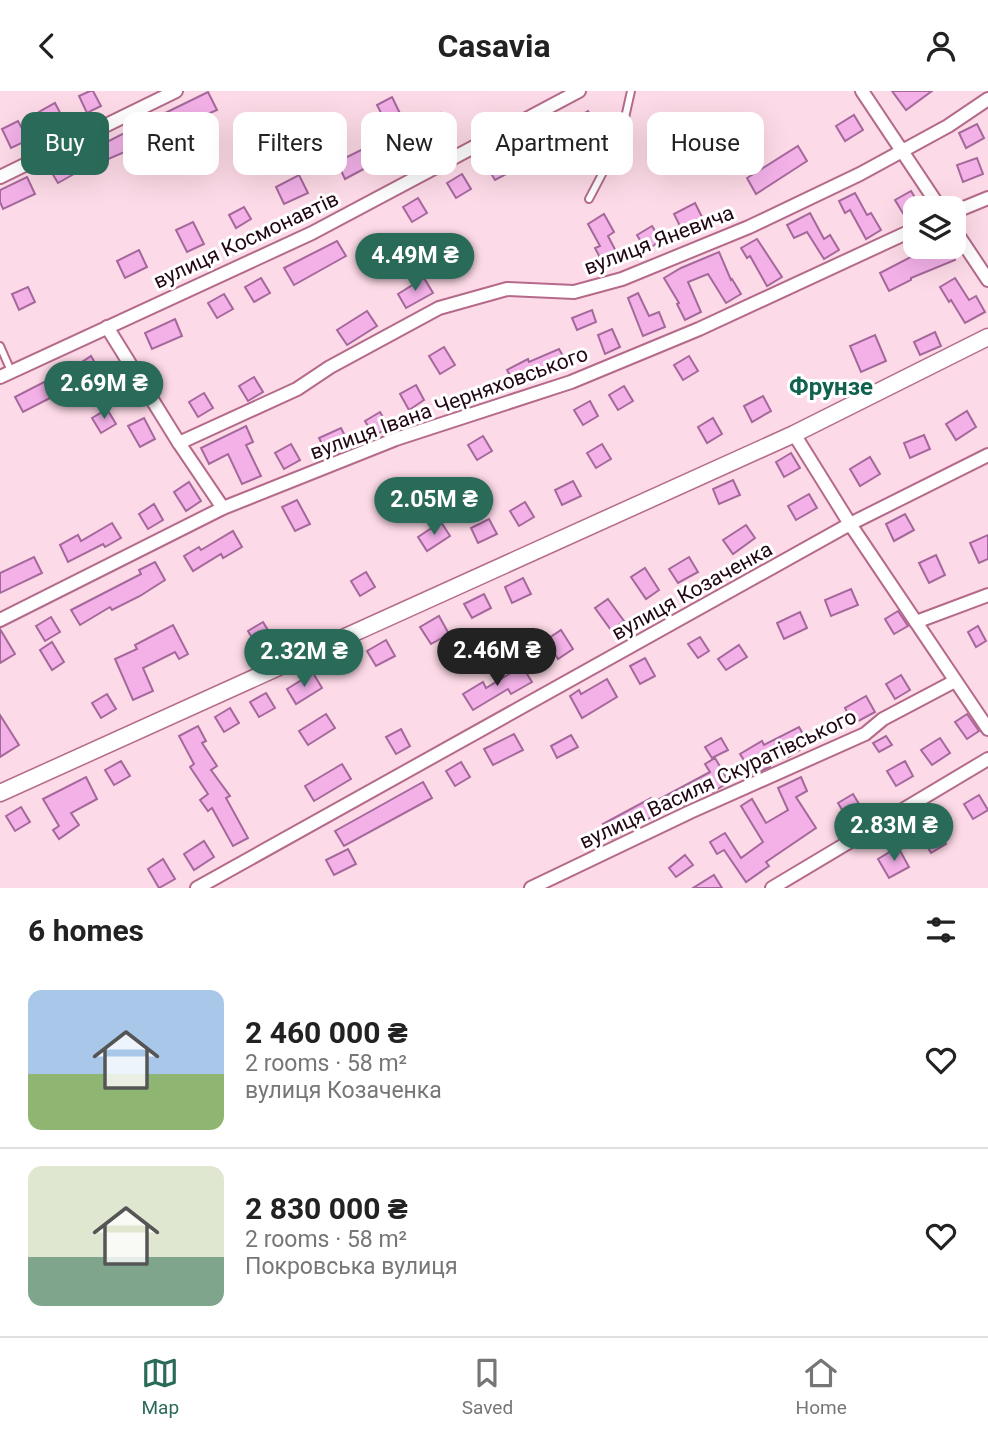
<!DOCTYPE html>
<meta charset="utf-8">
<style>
:root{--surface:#fff;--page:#f2f2f2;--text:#222;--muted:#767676;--line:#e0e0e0;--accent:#296a58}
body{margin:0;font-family:Roboto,sans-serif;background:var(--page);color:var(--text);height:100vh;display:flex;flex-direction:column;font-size:26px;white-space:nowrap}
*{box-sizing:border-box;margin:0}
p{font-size:23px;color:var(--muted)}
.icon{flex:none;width:38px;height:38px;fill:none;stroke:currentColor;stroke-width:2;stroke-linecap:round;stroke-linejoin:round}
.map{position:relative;height:797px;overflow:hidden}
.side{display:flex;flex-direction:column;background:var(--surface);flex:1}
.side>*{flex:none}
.guide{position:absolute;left:21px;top:21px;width:947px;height:63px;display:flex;gap:14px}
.controls{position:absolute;left:903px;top:105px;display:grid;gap:14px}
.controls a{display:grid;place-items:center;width:63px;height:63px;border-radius:14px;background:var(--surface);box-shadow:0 7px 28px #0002;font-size:35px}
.price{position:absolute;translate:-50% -60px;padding:0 16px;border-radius:24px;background:var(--accent);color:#fff;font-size:23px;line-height:46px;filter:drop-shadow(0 2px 4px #0008)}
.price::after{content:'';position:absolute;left:50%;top:42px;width:21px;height:16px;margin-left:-10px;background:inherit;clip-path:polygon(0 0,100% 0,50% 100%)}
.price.selected{background:#222;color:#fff}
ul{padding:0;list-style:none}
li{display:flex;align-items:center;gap:21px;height:175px;padding:0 28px}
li+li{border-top:2px solid var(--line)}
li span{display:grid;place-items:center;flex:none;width:196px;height:140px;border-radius:14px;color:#555}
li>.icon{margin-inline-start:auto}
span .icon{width:84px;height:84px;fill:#fffc;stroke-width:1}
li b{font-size:30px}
h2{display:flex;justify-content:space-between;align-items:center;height:84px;padding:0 28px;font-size:30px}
.chip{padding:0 24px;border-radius:14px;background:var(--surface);box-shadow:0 7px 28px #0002;font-size:24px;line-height:63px}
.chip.selected{background:var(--accent);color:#fff}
header{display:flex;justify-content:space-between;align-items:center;height:91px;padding:0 28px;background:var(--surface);font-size:32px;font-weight:700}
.tab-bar{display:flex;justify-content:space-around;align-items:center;height:98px;border-top:2px solid var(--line);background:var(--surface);font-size:19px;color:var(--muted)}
.tab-bar a{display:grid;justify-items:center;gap:4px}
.tab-bar .selected{color:var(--accent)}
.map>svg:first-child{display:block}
</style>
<header><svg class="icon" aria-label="back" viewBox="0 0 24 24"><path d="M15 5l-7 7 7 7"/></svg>Casavia<svg class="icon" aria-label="person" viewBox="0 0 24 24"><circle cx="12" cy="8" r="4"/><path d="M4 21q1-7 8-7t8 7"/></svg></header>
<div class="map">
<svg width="988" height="797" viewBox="0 0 988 797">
<rect width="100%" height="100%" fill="#fddae7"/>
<g fill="#f3b1e8" stroke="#a5689b" stroke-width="2">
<polygon points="90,0 93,0 101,15 87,22 79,5"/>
<polygon points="892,0 932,0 906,19"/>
<polygon points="208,1 217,19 169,40 161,24"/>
<polygon points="392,6 409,41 440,22 449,37 434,46 432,43 395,65 383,44 390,40 377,14"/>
<polygon points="55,12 66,33 50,42 39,21"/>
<polygon points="588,20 597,36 577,46 569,31"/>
<polygon points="854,24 863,39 845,50 836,35"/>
<polygon points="18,30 28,49 11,57 2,38"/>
<polygon points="977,33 984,47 966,57 959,42"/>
<polygon points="140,34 148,51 92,75 84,59 103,49 105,52"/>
<polygon points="798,55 807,70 756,103 747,87"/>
<polygon points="365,57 373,73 345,88 337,71"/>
<polygon points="501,65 510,81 495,89 486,74"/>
<polygon points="977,67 983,83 963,91 957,74"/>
<polygon points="65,68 74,83 58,92 49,77"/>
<polygon points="462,83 471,98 456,107 447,92"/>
<polygon points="299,84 308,102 284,113 276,96"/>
<polygon points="27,86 35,103 3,118 0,111 0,99"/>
<polygon points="911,100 920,115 904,124 895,109"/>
<polygon points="855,102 867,124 871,122 881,139 866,148 850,119 845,122 839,110"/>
<polygon points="418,107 427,122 412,131 403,116"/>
<polygon points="695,112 704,130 683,141 674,123"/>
<polygon points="244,116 251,128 236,137 229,124"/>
<polygon points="810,122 824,148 830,144 839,159 824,168 807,141 794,147 787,134"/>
<polygon points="604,123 614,141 608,145 620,168 605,176 595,157 600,155 588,133"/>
<polygon points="193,131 204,153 187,161 176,139"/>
<polygon points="652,135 661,150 646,159 637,144"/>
<polygon points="757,148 782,186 767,195 750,165 747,167 741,157"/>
<polygon points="337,150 346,165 294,194 284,177"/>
<polygon points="930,156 949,156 955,169 911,187 911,189 889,200 880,182"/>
<polygon points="139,159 147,176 125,187 117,170"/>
<polygon points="719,161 731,189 732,188 741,203 726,212 708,183 688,191 701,221 685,229 677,213 679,212 664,187 681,177"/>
<polygon points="261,187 270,202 254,211 245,196"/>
<polygon points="424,187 433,202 406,217 398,203"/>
<polygon points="955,187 969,209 976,205 985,221 965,232 951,209 949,211 940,196"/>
<polygon points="28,196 35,211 19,219 12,203"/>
<polygon points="638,202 649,225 659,221 665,236 643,245 628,207"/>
<polygon points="224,203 233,218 217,227 208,212"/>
<polygon points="592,219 596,231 577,239 572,227"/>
<polygon points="367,220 377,235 347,254 337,239"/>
<polygon points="175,228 182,245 152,258 145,242"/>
<polygon points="612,238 620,256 605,263 598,244"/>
<polygon points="935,241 941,255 920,264 914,251"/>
<polygon points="875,244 886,270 861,281 850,255"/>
<polygon points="444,256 455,274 440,283 429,265"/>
<polygon points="559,258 568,274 555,280 553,277 516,296 507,279 528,268 529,271"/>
<polygon points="91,265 101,282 82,293 73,277"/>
<polygon points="689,265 698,280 683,289 674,274"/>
<polygon points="254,286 263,301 248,310 239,295"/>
<polygon points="44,291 52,306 23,321 15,306"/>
<polygon points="416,294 424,309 409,319 400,303"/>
<polygon points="624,295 633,310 618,319 609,304"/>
<polygon points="204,302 213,317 198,326 189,311"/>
<polygon points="763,305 771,320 752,331 744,315"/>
<polygon points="590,310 598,325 583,334 574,319"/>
<polygon points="107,318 116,333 101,342 92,327"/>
<polygon points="967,320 976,336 956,349 946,333"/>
<polygon points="380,321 389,336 374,345 365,330"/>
<polygon points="144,327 155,348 140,356 128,335"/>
<polygon points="713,327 722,343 707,352 698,336"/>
<polygon points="246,335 253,351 246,354 261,385 242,393 228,363 209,373 201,357"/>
<polygon points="341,337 350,355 328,365 319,347"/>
<polygon points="924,344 930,358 910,367 904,352"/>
<polygon points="483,345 492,360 477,369 468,354"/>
<polygon points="291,353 300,369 284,378 275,362"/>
<polygon points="602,353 611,368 596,377 587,362"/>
<polygon points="791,362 800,377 784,386 776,371"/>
<polygon points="870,366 880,383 860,395 850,378"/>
<polygon points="733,389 740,404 719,413 713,398"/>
<polygon points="573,390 581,405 562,414 555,399"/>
<polygon points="189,391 201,410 186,420 174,401"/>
<polygon points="809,403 817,417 796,429 788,415"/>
<polygon points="297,409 310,433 295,440 282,416"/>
<polygon points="525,411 534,426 519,435 510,420"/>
<polygon points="154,413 163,429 148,438 139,423"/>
<polygon points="905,423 914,439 894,450 886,433"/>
<polygon points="489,428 497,443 478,452 471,437"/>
<polygon points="441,431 450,445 427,460 418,446"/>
<polygon points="112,432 121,447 105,456 103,453 68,471 60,454 78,444 81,450"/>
<polygon points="746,434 755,447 733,463 723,449"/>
<polygon points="233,440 242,456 223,467 221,463 193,480 184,465 199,456 201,459"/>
<polygon points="988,444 988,468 979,472 970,452"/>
<polygon points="936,464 945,484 929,492 919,472"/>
<polygon points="34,466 42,482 0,502 0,482"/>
<polygon points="689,466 698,481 678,492 669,478"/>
<polygon points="155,471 165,489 140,505 112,519 110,516 80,534 71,519 141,483 139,479"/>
<polygon points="645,477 659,499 646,508 631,486"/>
<polygon points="366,481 375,496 360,505 351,490"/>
<polygon points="523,487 531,503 512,512 505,496"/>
<polygon points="851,498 858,514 831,525 825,509"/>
<polygon points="484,503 491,517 472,527 464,513"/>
<polygon points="608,508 624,530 611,539 595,517"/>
<polygon points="898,520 908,535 894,543 885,528"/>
<polygon points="800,521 807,537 784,548 777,532"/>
<polygon points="439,525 449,543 431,553 420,536"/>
<polygon points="51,526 60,541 45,550 36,535"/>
<polygon points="263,531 272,546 257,555 248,540"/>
<polygon points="173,534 188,563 179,568 175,561 143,577 153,600 133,609 115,568 137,558 135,554"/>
<polygon points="978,535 986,550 976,556 968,541"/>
<polygon points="0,538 15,563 0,572"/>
<polygon points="561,539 573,558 558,568 546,549"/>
<polygon points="700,546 709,560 698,567 688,553"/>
<polygon points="386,549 395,565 376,575 367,560"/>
<polygon points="52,551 64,571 52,579 40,559"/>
<polygon points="739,554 747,566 726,579 718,568"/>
<polygon points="645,567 655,585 640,593 630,575"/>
<polygon points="522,575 532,591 511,603 508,598 473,619 463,603 483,591 486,597"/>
<polygon points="313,582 322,597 296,613 287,598"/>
<polygon points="901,584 910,599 895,608 886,593"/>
<polygon points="607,588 617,606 582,627 570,605 579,599 581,603"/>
<polygon points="266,602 275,617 259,626 250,611"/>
<polygon points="107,603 116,618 101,627 92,612"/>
<polygon points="866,605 875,621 853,633 845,617"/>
<polygon points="230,617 239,632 224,641 215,626"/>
<polygon points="326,623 335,637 308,654 299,640"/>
<polygon points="967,623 979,640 967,648 955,631"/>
<polygon points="0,624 19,654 0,666"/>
<polygon points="198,635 206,650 202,652 217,675 211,679 230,705 226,707 248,747 233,755 212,717 208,720 200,709 208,703 190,676 194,673 179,645"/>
<polygon points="799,636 803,643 798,647 803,657 788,666 783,656 764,667 770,676 753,683 740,663 762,650 764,654"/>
<polygon points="401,638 410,655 396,663 386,646"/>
<polygon points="514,643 523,659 493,674 484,658"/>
<polygon points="571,644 578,656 557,667 551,655"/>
<polygon points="886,645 892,654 879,661 873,652"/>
<polygon points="721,647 728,659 712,667 705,656"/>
<polygon points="940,647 950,662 932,674 921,659"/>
<polygon points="715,667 729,691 713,701 711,698 680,716 677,712 612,748 603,733 651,707 654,711 710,681 705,673"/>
<polygon points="121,670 130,685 114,694 105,679"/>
<polygon points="905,670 913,685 896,695 887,680"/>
<polygon points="461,671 470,686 455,695 446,680"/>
<polygon points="342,673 351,688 314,710 305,695"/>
<polygon points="86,686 97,708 71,722 79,734 59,748 53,739 59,735 43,708"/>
<polygon points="801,686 807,700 796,706 816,737 766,771 769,775 746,791 724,759 717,763 710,751 725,742 741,767 763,751 741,715 752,708 766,732 788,719 778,697"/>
<polygon points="423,691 432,707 344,755 335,740"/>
<polygon points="853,703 862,718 847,727 838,712"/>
<polygon points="979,704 988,719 973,728 964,713"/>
<polygon points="21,716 30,731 15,740 6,725"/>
<polygon points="937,738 946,753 931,762 922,747"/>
<polygon points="204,750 214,766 194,779 184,763"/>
<polygon points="898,756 909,776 889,787 878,768"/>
<polygon points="348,758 356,773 334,784 326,769"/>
<polygon points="685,764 693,774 676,786 669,777"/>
<polygon points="163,768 175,788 159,797 148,778"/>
<polygon points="714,784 722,797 693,797"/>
</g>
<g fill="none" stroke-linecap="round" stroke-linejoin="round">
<defs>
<g id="service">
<polyline points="589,108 620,49 631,0"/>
<polyline points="0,255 11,280"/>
</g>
<g id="minor">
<polyline points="862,0 940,117"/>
<polyline points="0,86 176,0"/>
<polyline points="954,121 988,107"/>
<polyline points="954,138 988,189"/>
<polyline points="107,236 179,352 223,417"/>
<polyline points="0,286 312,142 579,0"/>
<polyline points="794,343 850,433 988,638"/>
<polyline points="179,352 297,298 330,276 439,217 507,198 574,201 622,188 749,136 860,83 948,35 988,8"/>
<polyline points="0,529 223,417 396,348 571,291 699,238 915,138"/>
<polyline points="916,531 988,504"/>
<polyline points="197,797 850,433 988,364"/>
<polyline points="531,797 690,721 865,643 883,628 955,590"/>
<polyline points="772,797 988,668"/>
</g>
<polyline id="tertiary" points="0,702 794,343 988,246"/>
</defs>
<use href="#service" stroke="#b56a8b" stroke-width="10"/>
<use href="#minor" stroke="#b56a8b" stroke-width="16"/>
<use href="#tertiary" stroke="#b56a8b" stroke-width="19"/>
<use href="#service" stroke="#fff" stroke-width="6"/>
<use href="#minor" stroke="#fff" stroke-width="12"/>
<use href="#tertiary" stroke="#fff" stroke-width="16"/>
</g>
<g text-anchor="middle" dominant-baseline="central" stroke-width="6" stroke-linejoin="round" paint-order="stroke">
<g font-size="21" fill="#220614" stroke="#fff">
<text transform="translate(246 149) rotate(-25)">вулиця Космонавтів</text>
<text transform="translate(659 149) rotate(-21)">вулиця Яневича</text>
<text transform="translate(449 312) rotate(-20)">вулиця Івана Черняховського</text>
<text transform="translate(692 500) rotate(-29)">вулиця Козаченка</text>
<text transform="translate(718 688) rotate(-25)">вулиця Василя Скуратівського</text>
</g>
<g font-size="24" font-weight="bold" fill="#10624f" stroke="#fff">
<text x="831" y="296">Фрунзе</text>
</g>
</g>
</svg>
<div class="controls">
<a><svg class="icon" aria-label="layers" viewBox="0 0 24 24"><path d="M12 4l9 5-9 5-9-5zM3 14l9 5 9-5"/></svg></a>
</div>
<b class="price" style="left:415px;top:202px">4.49M ₴</b>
<b class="price" style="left:104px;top:330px">2.69M ₴</b>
<b class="price" style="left:434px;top:446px">2.05M ₴</b>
<b class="price selected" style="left:497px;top:597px">2.46M ₴</b>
<b class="price" style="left:304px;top:598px">2.32M ₴</b>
<b class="price" style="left:894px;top:772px">2.83M ₴</b>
<div class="guide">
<a class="chip selected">Buy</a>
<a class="chip">Rent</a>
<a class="chip">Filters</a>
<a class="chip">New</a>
<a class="chip">Apartment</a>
<a class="chip">House</a>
</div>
</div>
<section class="side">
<h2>6 homes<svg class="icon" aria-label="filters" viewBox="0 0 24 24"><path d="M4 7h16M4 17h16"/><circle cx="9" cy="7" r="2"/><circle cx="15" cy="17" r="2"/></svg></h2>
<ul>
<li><span style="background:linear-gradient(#a9c7e8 60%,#8fb573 0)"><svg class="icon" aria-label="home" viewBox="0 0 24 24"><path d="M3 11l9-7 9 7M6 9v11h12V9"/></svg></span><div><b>2 460 000 ₴</b><p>2 rooms · 58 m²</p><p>вулиця Козаченка</p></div><svg class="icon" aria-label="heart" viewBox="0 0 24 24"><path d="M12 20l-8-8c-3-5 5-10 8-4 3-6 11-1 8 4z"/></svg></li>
<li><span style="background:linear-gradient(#dfe7d0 65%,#7fa58c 0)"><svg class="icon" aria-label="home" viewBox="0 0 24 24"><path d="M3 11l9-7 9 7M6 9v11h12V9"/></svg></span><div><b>2 830 000 ₴</b><p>2 rooms · 58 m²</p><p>Покровська вулиця</p></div><svg class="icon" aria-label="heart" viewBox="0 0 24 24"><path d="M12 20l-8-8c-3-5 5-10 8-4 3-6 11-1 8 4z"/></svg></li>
</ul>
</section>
<nav class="tab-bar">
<a class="selected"><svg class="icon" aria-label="map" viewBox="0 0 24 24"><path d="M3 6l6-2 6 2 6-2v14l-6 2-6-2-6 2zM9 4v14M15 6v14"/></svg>Map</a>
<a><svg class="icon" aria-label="saved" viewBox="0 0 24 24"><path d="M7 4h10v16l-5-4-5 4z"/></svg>Saved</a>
<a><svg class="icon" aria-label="home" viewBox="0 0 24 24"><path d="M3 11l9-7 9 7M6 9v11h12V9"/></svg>Home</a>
</nav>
